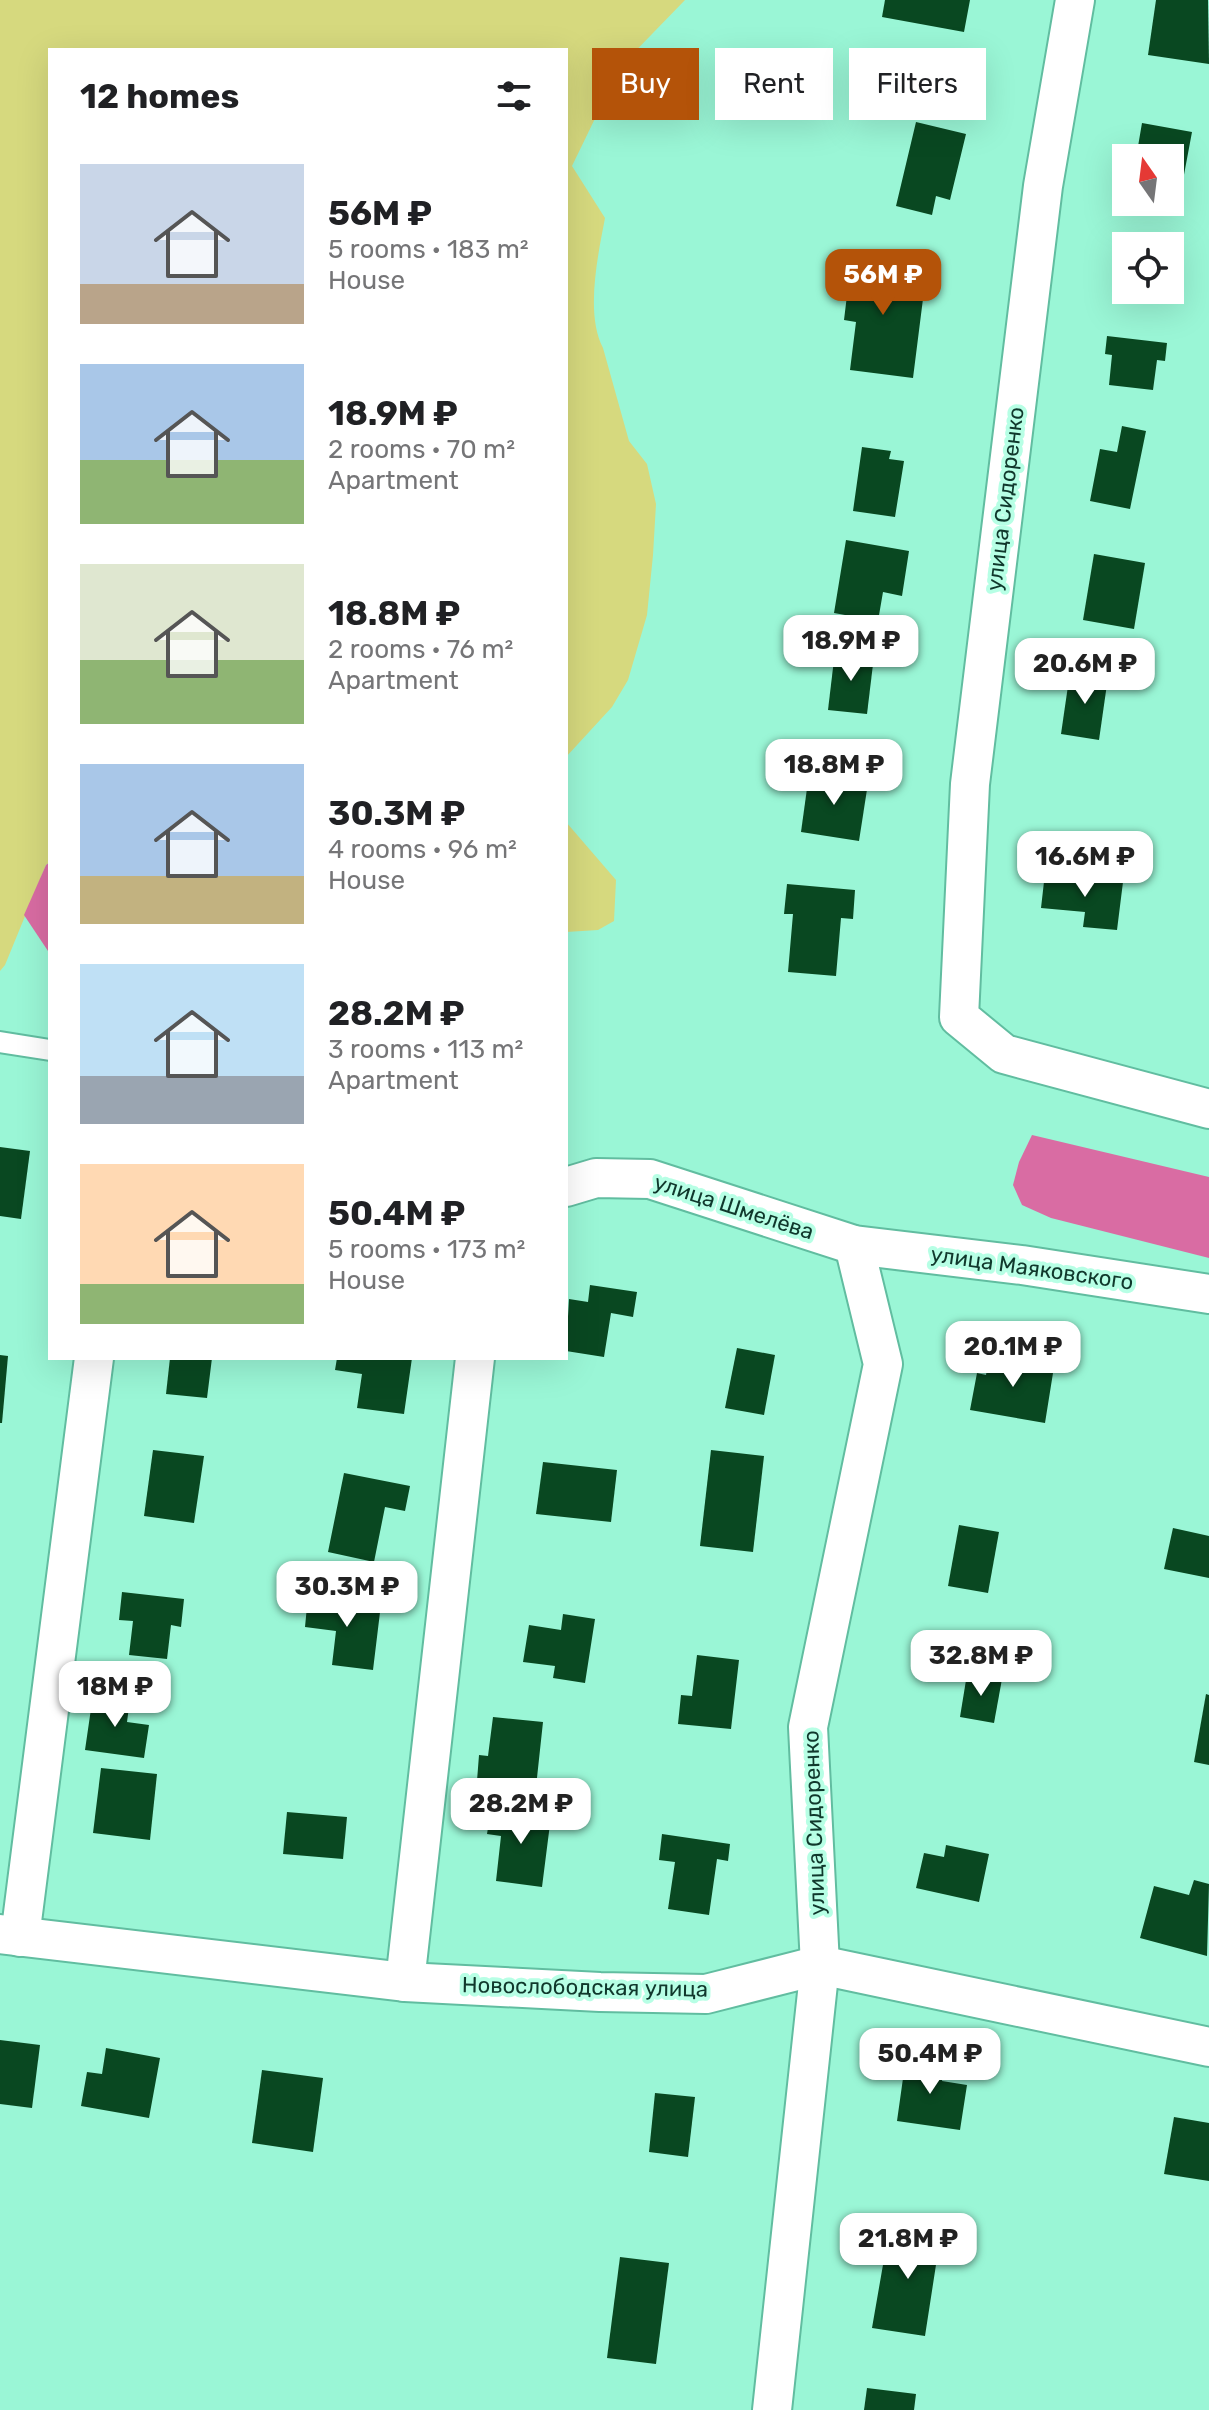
<!DOCTYPE html>
<meta charset="utf-8">
<style>
:root{--surface:#fff;--page:#f2f2f2;--text:#202124;--muted:#757577;--accent:#b45309}
body{margin:0;font-family:Rubik,sans-serif;background:var(--page);color:var(--text);height:100vh;display:flex;flex-direction:column;font-size:30px;white-space:nowrap}
*{box-sizing:border-box;margin:0}
p{font-size:26px;color:var(--muted)}
.icon{flex:none;width:44px;height:44px;fill:none;stroke:currentColor;stroke-width:2;stroke-linecap:round;stroke-linejoin:round}
.map{position:relative;flex:1;overflow:hidden}
.side{position:absolute;left:48px;top:48px;width:520px;height:1312px;display:flex;flex-direction:column;background:var(--surface);border-radius:0px;box-shadow:0 8px 32px #0002}
.side>*{flex:none}
.banner{position:absolute;left:592px;top:48px;width:496px;height:72px;display:flex;gap:16px}
.needle{width:52px;rotate:346deg}
.buttons{position:absolute;left:1112px;top:144px;display:grid;gap:16px}
.buttons a{display:grid;place-items:center;width:72px;height:72px;border-radius:0px;background:var(--surface);box-shadow:0 8px 32px #0002;font-size:40px}
.price{position:absolute;translate:-50% -68px;padding:0 18px;border-radius:16px;background:#fff;color:#222;font-size:26px;line-height:52px;filter:drop-shadow(0 2px 4px #0008)}
.price::after{content:'';position:absolute;left:50%;top:48px;width:24px;height:18px;margin-left:-12px;background:inherit;clip-path:polygon(0 0,100% 0,50% 100%)}
.price.selected{background:var(--accent);color:#fff}
ul{padding:0;list-style:none}
li{display:flex;align-items:center;gap:24px;height:200px;padding:0 32px}
li span{display:grid;place-items:center;flex:none;width:224px;height:160px;border-radius:0px;color:#555}
li>.icon{margin-inline-start:auto}
span .icon{width:96px;height:96px;fill:#fffc;stroke-width:1}
li b{font-size:34px}
h2{display:flex;justify-content:space-between;align-items:center;height:96px;padding:0 32px;font-size:34px}
.tag{padding:0 28px;border-radius:0px;background:var(--surface);box-shadow:0 8px 32px #0002;font-size:28px;line-height:72px}
.tag.selected{background:var(--accent);color:#fff}
.map>svg:first-child{display:block}
</style>
<div class="map">
<svg width="1209" height="2410" viewBox="0 0 1209 2410">
<rect width="100%" height="100%" fill="#9af6d6"/>
<g fill="#d6d97e">
<path d="M0 0H685L620 67 572 166 605 218C598 255 585 314 603 348L629 441 647 464 656 504 653 555 647 615 628 680 612 707 566 757V50H50V862L46 865 5 965 0 971Z"/>
<polygon points="566,822 616,880 614,921 598,930 566,932"/>
</g>
<g fill="#d96ca3">
<polygon points="50,862 50,954 24,915 46,865"/>
<polygon points="1032,1135 1209,1177 1209,1258 1051,1218 1022,1205 1013,1185 1019,1162"/>
</g>
<g fill="#094821">
<polygon points="885,0 970,0 964,32 882,17"/>
<polygon points="1156,0 1208,0 1209,64 1148,55"/>
<polygon points="916,122 966,134 950,200 936,196 932,215 896,206"/>
<polygon points="1142,123 1192,132 1183,180 1170,178 1170,158 1136,158"/>
<polygon points="1126,237 1176,242 1172,278 1170,278 1170,246 1125,246"/>
<polygon points="852,254 901,260 898,279 925,283 913,378 850,370 856,322 844,320"/>
<polygon points="1124,256 1126,256 1126,288 1121,287"/>
<polygon points="1107,336 1167,343 1165,361 1157,360 1153,390 1109,385 1112,355 1105,354"/>
<polygon points="1122,426 1146,431 1130,509 1090,501 1100,449 1117,452"/>
<polygon points="862,447 891,451 889,459 904,461 895,517 853,511"/>
<polygon points="846,540 909,551 902,596 883,592 878,621 834,613"/>
<polygon points="1094,554 1145,563 1134,629 1083,620"/>
<polygon points="835,651 874,656 867,714 828,710"/>
<polygon points="1070,672 1108,677 1099,740 1061,734"/>
<polygon points="809,774 868,783 859,841 801,832"/>
<polygon points="1045,873 1123,882 1117,930 1083,927 1085,912 1041,908"/>
<polygon points="787,884 855,890 853,919 841,918 836,976 788,972 793,914 784,914"/>
<polygon points="0,1147 30,1151 21,1219 0,1216"/>
<polygon points="590,1285 637,1292 633,1317 611,1313 604,1357 566,1351 569,1299 588,1302"/>
<polygon points="737,1348 775,1355 764,1415 725,1408"/>
<polygon points="990,1352 1035,1360 1034,1370 1053,1373 1045,1423 970,1410 977,1373 986,1375"/>
<polygon points="0,1355 8,1356 2,1423 0,1423"/>
<polygon points="170,1358 212,1358 207,1398 166,1394"/>
<polygon points="337,1358 412,1358 404,1414 357,1408 362,1374 335,1370"/>
<polygon points="153,1450 204,1456 194,1523 144,1516"/>
<polygon points="711,1450 764,1456 753,1552 700,1546"/>
<polygon points="543,1462 617,1470 611,1522 536,1514"/>
<polygon points="344,1473 410,1486 405,1511 385,1507 374,1562 328,1552"/>
<polygon points="959,1525 999,1532 988,1593 948,1586"/>
<polygon points="1173,1528 1209,1536 1209,1578 1164,1569"/>
<polygon points="122,1592 184,1599 181,1627 171,1625 167,1659 129,1655 133,1621 119,1620"/>
<polygon points="308,1596 381,1604 373,1670 332,1665 336,1631 305,1627"/>
<polygon points="563,1614 595,1619 585,1683 553,1678 555,1666 523,1662 529,1625 561,1630"/>
<polygon points="697,1655 739,1660 731,1729 678,1724 681,1695 692,1696"/>
<polygon points="967,1674 1002,1679 994,1723 960,1717"/>
<polygon points="1206,1694 1209,1695 1209,1765 1194,1762"/>
<polygon points="93,1695 130,1699 127,1722 149,1725 144,1758 85,1750"/>
<polygon points="493,1717 543,1722 536,1787 477,1781 479,1755 488,1756"/>
<polygon points="101,1768 157,1774 150,1840 93,1833"/>
<polygon points="491,1809 551,1816 542,1887 496,1881 501,1836 487,1834"/>
<polygon points="287,1812 347,1817 343,1859 283,1854"/>
<polygon points="662,1834 730,1844 728,1861 717,1859 709,1915 668,1909 675,1862 659,1860"/>
<polygon points="946,1845 989,1854 979,1902 916,1888 924,1853 944,1857"/>
<polygon points="1194,1880 1209,1884 1207,1956 1140,1938 1154,1886 1189,1895"/>
<polygon points="0,2040 40,2045 32,2108 0,2104"/>
<polygon points="106,2048 160,2058 149,2118 81,2106 87,2072 102,2074"/>
<polygon points="906,2057 945,2063 942,2081 967,2085 960,2130 897,2121"/>
<polygon points="262,2070 323,2078 313,2152 252,2143"/>
<polygon points="655,2093 695,2097 688,2157 649,2152"/>
<polygon points="1174,2117 1209,2123 1209,2181 1164,2174"/>
<polygon points="914,2222 942,2226 925,2336 872,2328 888,2236 911,2239"/>
<polygon points="620,2257 669,2263 656,2364 607,2358"/>
<polygon points="867,2388 916,2394 914,2410 864,2410"/>
</g>
<g fill="none" stroke-linecap="round" stroke-linejoin="round">
<defs>
<polyline id="service" points="0,1042 50,1050"/>
<g id="minor">
<polyline points="1075,0 1043,186 970,784 959,1017 1004,1054 1209,1109"/>
<polyline points="566,1187 596,1178 650,1179 854,1245 1022,1265 1209,1294"/>
<polyline points="0,1934 405,1982 600,1992 706,1994 820,1965 1209,2047"/>
<polyline points="20,1937 94,1358"/>
<polyline points="405,1982 475,1358"/>
<polyline points="772,2410 820,1965 808,1727 883,1364 854,1245"/>
</g>
</defs>
<use href="#service" stroke="#61bda0" stroke-width="24"/>
<use href="#minor" stroke="#61bda0" stroke-width="42"/>
<use href="#service" stroke="#fff" stroke-width="20"/>
<use href="#minor" stroke="#fff" stroke-width="38"/>
</g>
<g text-anchor="middle" dominant-baseline="central" stroke-width="8" stroke-linejoin="round" paint-order="stroke">
<g font-size="22" fill="#10382c" stroke="#b7ffe5">
<text transform="translate(1005 499) rotate(-83)">улица Сидоренко</text>
<text transform="translate(734 1207) rotate(18)">улица Шмелёва</text>
<text transform="translate(1032 1268) rotate(8)">улица Маяковского</text>
<text transform="translate(814 1823) rotate(-92)">улица Сидоренко</text>
<text transform="translate(585 1987) rotate(1)">Новослободская улица</text>
</g>
</g>
</svg>
<div class="buttons">
<a><svg class="needle" viewBox="-14 -14 28 28"><path d="M0-13l5 13h-10z" fill="#e53935"/><path d="M0 13l5-13h-10z" fill="#757577"/></svg></a>
<a><svg class="icon" aria-label="locate" viewBox="0 0 24 24"><circle cx="12" cy="12" r="6"/><path d="M12 2v4M12 18v4M2 12h4M18 12h4"/></svg></a>
</div>
<b class="price selected" style="left:883px;top:317px">56M ₽</b>
<b class="price" style="left:851px;top:683px">18.9M ₽</b>
<b class="price" style="left:1085px;top:706px">20.6M ₽</b>
<b class="price" style="left:834px;top:807px">18.8M ₽</b>
<b class="price" style="left:1085px;top:899px">16.6M ₽</b>
<b class="price" style="left:1013px;top:1389px">20.1M ₽</b>
<b class="price" style="left:347px;top:1629px">30.3M ₽</b>
<b class="price" style="left:981px;top:1698px">32.8M ₽</b>
<b class="price" style="left:115px;top:1729px">18M ₽</b>
<b class="price" style="left:521px;top:1846px">28.2M ₽</b>
<b class="price" style="left:930px;top:2096px">50.4M ₽</b>
<b class="price" style="left:908px;top:2281px">21.8M ₽</b>
<div class="banner">
<a class="tag selected">Buy</a>
<a class="tag">Rent</a>
<a class="tag">Filters</a>
</div>
<section class="side">
<h2>12 homes<svg class="icon" aria-label="filters" viewBox="0 0 24 24"><path d="M4 7h16M4 17h16"/><circle cx="9" cy="7" r="2"/><circle cx="15" cy="17" r="2"/></svg></h2>
<ul>
<li><span style="background:linear-gradient(#c9d6e8 75%,#b9a48a 0)"><svg class="icon" aria-label="home" viewBox="0 0 24 24"><path d="M3 11l9-7 9 7M6 9v11h12V9"/></svg></span><div><b>56M ₽</b><p>5 rooms · 183 m²</p><p>House</p></div></li>
<li><span style="background:linear-gradient(#a9c7e8 60%,#8fb573 0)"><svg class="icon" aria-label="home" viewBox="0 0 24 24"><path d="M3 11l9-7 9 7M6 9v11h12V9"/></svg></span><div><b>18.9M ₽</b><p>2 rooms · 70 m²</p><p>Apartment</p></div></li>
<li><span style="background:linear-gradient(#dfe7d0 60%,#8fb573 0)"><svg class="icon" aria-label="home" viewBox="0 0 24 24"><path d="M3 11l9-7 9 7M6 9v11h12V9"/></svg></span><div><b>18.8M ₽</b><p>2 rooms · 76 m²</p><p>Apartment</p></div></li>
<li><span style="background:linear-gradient(#a9c7e8 70%,#c2b280 0)"><svg class="icon" aria-label="home" viewBox="0 0 24 24"><path d="M3 11l9-7 9 7M6 9v11h12V9"/></svg></span><div><b>30.3M ₽</b><p>4 rooms · 96 m²</p><p>House</p></div></li>
<li><span style="background:linear-gradient(#bfe0f5 70%,#9aa5b1 0)"><svg class="icon" aria-label="home" viewBox="0 0 24 24"><path d="M3 11l9-7 9 7M6 9v11h12V9"/></svg></span><div><b>28.2M ₽</b><p>3 rooms · 113 m²</p><p>Apartment</p></div></li>
<li><span style="background:linear-gradient(#ffd9b3 75%,#8fb573 0)"><svg class="icon" aria-label="home" viewBox="0 0 24 24"><path d="M3 11l9-7 9 7M6 9v11h12V9"/></svg></span><div><b>50.4M ₽</b><p>5 rooms · 173 m²</p><p>House</p></div></li>
</ul>
</section>
</div>
